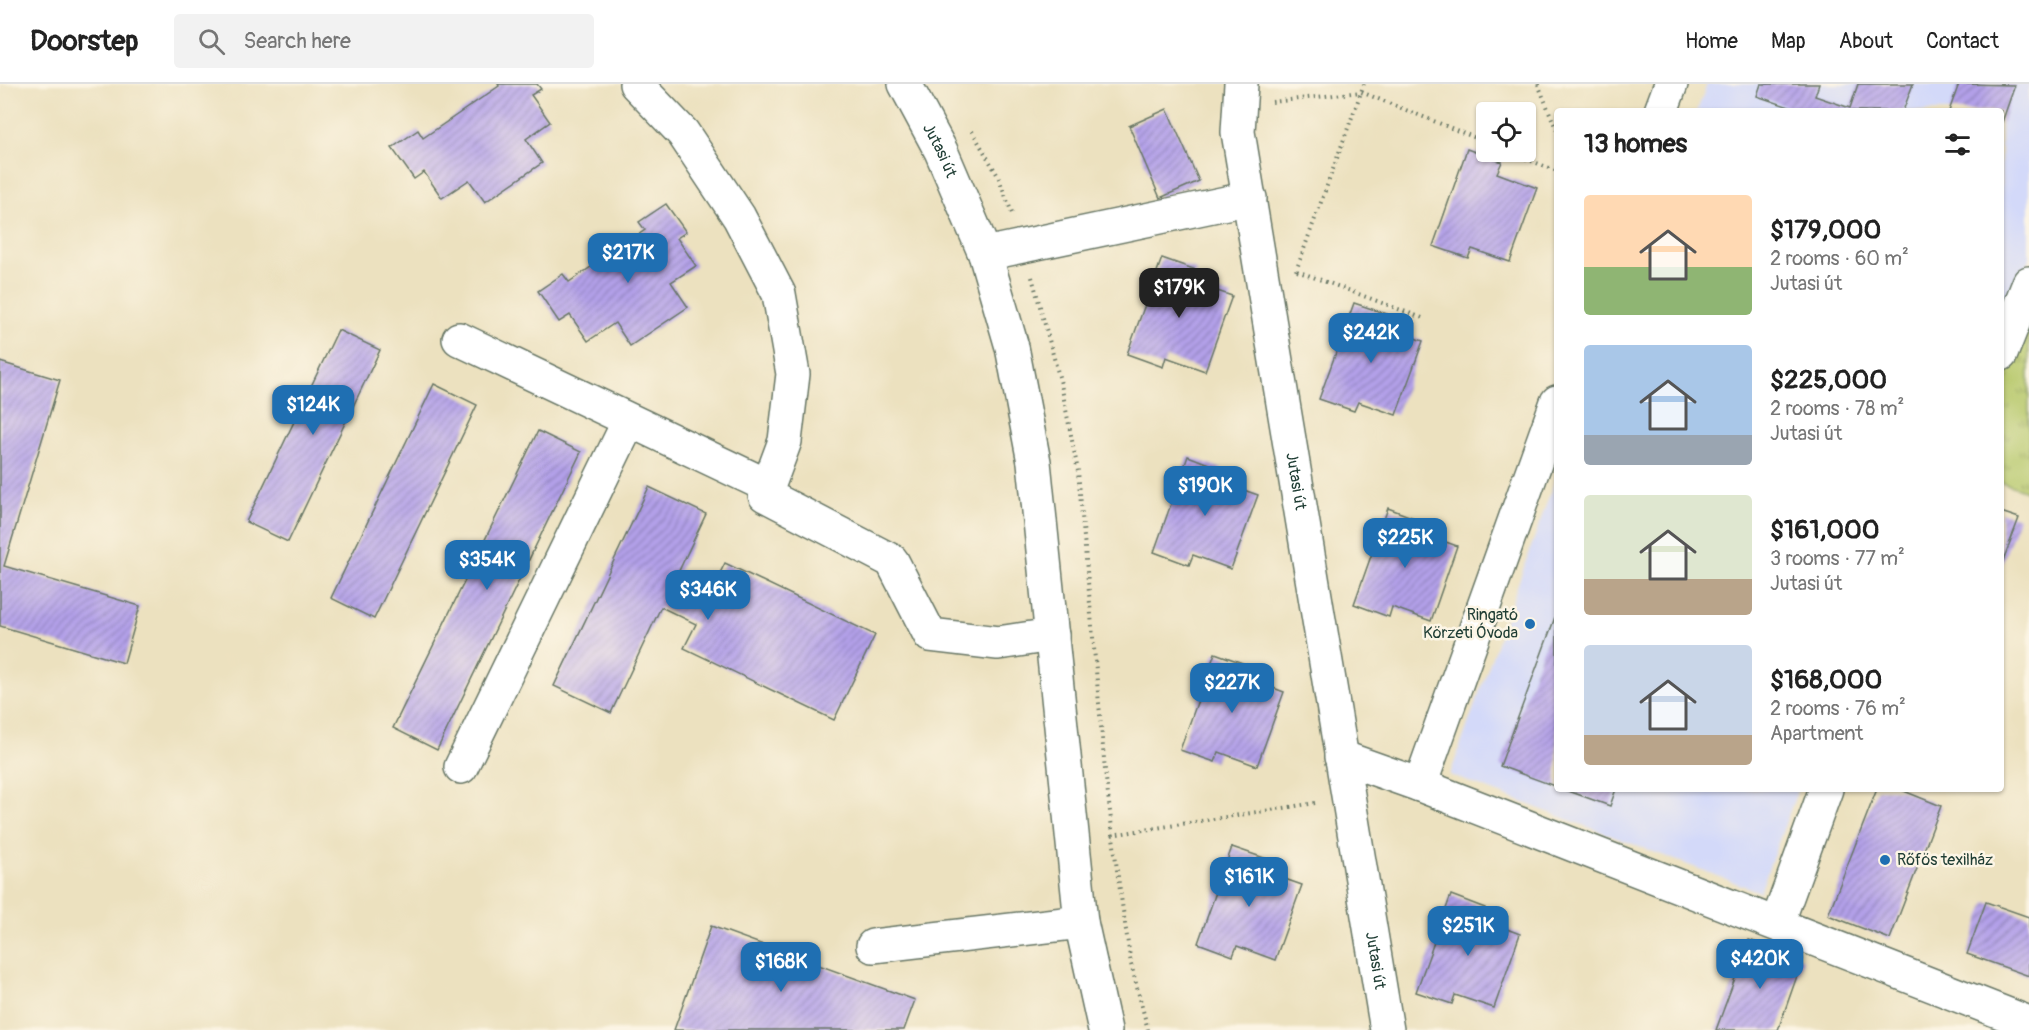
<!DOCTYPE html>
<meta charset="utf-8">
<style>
:root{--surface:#fff;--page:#f2f2f2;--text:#222;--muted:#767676;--line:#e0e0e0;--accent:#1f6fb2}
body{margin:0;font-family:Pangolin,sans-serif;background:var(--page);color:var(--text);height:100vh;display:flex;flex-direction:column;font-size:22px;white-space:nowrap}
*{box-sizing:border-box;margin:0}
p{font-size:20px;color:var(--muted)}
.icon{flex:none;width:33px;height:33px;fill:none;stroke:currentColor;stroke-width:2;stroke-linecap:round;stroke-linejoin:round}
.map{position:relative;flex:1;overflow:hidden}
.side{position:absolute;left:1554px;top:24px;width:450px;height:684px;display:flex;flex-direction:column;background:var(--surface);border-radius:6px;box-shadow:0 2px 4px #0004}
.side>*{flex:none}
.buttons{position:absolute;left:1476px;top:18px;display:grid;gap:12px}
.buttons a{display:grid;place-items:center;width:60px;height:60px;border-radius:6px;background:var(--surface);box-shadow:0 2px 4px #0004;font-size:30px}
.price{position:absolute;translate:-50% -51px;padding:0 14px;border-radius:12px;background:var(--accent);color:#fff;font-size:20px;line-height:39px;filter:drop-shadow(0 2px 3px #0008)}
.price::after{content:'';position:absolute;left:50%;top:36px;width:18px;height:14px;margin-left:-9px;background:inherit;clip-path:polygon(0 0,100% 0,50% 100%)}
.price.active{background:#222;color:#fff}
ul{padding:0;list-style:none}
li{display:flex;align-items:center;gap:18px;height:150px;padding:0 30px}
li span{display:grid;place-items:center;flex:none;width:168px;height:120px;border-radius:6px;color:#555}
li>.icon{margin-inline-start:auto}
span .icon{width:72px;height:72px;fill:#fffc;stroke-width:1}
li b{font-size:26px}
h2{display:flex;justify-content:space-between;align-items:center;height:72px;padding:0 30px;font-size:26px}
header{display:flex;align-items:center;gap:36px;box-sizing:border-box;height:84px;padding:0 30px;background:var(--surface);border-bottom:2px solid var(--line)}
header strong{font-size:28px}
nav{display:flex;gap:33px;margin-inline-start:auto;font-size:21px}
.search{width:420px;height:54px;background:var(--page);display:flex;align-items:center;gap:15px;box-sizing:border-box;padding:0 21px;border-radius:6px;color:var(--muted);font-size:22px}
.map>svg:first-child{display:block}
</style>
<header>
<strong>Doorstep</strong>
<div class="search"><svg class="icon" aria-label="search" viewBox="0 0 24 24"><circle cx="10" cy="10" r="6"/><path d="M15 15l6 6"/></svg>Search here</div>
<nav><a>Home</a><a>Map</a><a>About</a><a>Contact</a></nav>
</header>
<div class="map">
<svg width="2029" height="946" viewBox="0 0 2029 946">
<defs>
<pattern id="park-tufts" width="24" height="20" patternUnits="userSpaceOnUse" patternTransform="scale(1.5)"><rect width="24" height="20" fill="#b8c96d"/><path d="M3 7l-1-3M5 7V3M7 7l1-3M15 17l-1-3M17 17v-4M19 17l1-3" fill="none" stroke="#95a45a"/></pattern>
<pattern id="building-hatch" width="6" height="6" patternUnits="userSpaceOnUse" patternTransform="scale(1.5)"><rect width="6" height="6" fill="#b3a0e9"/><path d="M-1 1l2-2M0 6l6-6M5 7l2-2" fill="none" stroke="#9184be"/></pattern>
</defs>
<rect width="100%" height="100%" fill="#fcf5e5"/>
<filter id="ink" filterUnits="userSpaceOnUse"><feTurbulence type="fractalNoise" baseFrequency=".0167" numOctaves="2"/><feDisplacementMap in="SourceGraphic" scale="12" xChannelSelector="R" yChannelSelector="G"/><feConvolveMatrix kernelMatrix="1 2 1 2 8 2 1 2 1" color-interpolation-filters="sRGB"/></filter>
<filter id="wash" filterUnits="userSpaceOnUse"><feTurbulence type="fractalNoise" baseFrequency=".008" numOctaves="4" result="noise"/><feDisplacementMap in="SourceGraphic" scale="24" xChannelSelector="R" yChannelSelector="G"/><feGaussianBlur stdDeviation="1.35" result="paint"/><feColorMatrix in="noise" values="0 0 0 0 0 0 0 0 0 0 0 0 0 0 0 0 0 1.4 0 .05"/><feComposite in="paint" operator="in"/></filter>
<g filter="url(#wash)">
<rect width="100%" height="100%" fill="#ece1bf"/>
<g fill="#d3d9f9">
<polygon points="1707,0 2029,0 2029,174 2001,247 2001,27 1697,27"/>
<polygon points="1557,390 1557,705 1798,705 1760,808 1450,691"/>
</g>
<polygon fill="url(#park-tufts)" stroke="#6c8350" stroke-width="1.5" points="2029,210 2029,408 2001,398 2001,283"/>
<g id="blocks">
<g fill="url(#building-hatch)">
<polygon points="498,0 537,0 541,5 531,11 550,38 526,55 542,79 485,118 469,96 442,114 424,88 414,95 392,64 418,46 423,54 499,2"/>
<polygon points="1761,0 1819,0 1815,12 1850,24 1858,0 1913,0 1903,27 1801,27 1757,12"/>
<polygon points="1959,0 2015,1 2001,41 2001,27 1949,27"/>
<polygon points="1167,25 1199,97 1160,114 1129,42"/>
<polygon points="1467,65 1502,78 1497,89 1537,104 1510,178 1472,165 1468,174 1433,162"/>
<polygon points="666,120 686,148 677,154 696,182 671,198 688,223 630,262 615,239 588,257 570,231 559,238 538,207 563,190 569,198 645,146 639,138"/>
<polygon points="1162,174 1196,186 1191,198 1232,212 1205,287 1166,273 1163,283 1127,270"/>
<polygon points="1354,219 1387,230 1383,243 1423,257 1396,331 1358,318 1354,327 1319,315"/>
<polygon points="338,246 380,266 288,458 246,438"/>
<polygon points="0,278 60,296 4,482 140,522 124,579 0,542"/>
<polygon points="434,300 477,321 374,535 331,514"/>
<polygon points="538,347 581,368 437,666 393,644"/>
<polygon points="1188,372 1222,385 1218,397 1258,411 1231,485 1193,471 1189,481 1154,468"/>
<polygon points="649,403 706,430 677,491 711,507 725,479 875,551 834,636 684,564 696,540 661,523 611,629 554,602"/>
<polygon points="1388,424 1422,437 1418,448 1457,462 1431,537 1392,523 1389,533 1354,520"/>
<polygon points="2001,428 2019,434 2001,482"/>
<polygon points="1557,528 1557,703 1500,682"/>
<polygon points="1215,569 1248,581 1244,593 1284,608 1257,682 1219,668 1215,678 1180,666"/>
<polygon points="1563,705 1616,705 1610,722"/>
<polygon points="1877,705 1899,705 1941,722 1890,855 1828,831"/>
<polygon points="1232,763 1267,775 1262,787 1302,801 1275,876 1237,862 1233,872 1198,859"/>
<polygon points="1451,811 1485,824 1480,835 1520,850 1494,924 1455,911 1452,920 1416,908"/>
<polygon points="1986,818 2029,833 2029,892 1967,870"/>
<polygon points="711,842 915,916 904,946 674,946"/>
<polygon points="1749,856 1803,875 1778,946 1716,946"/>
</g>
</g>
</g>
<g filter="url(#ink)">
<use href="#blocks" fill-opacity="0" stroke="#677665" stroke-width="1.5"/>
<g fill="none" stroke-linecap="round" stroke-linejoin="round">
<defs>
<g id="minor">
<polyline points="636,0 683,49 739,133 779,210 793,290 785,357 765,411 892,477 930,551 998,559 1052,551"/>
<path id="s1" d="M905 0 941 67 985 170 1012 263 1034 378 1081 838 1105 946"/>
<path id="s2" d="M1241 0 1238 48 1387 946"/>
<polyline points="1661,27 1671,0"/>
<polyline points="985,170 1250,114"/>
<polyline points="459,255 768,402"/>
<polyline points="2001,270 2029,199"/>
<polyline points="1341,673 1420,701 2029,939"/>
<polyline points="461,683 629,337"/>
<polyline points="1420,701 1557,318"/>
<polyline points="1777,840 1826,705"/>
<polyline points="873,862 1081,838"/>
</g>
</defs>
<use href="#minor" stroke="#677665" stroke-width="36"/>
<g stroke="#677665" stroke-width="4" stroke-dasharray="1.5 4.5" stroke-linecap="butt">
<polyline points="1538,0 1557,47"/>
<polyline points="1272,18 1361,8 1486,58"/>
<polyline points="972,47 998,92 1013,132"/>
<polyline points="1509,68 1557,87"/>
<polyline points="1296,187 1364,0"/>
<polyline points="1297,187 1425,235"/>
<polyline points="1032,193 1061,300 1078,387 1105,686 1117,786 1131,880 1148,946"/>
<polyline points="1112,751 1315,719"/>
</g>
<use href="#minor" stroke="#fff" stroke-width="33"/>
</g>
</g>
<g fill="#1f6fb2" stroke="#fcf5e5" stroke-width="2">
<circle cx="1530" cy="540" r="6"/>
<circle cx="1885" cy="776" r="6"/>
</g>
<g text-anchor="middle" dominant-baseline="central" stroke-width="5" stroke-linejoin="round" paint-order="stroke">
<g font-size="16" fill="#1f3d34" stroke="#fcf5e5">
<text stroke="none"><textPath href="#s1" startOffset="75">Jutasi út</textPath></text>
<text stroke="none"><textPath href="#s2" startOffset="402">Jutasi út</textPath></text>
<text stroke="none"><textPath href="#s2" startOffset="888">Jutasi út</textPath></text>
</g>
<g font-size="16" fill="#1f3d34" stroke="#fcf5e5" text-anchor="end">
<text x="1518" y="531">Ringató<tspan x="1518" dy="18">Körzeti Óvoda</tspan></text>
<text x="1897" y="776" text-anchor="start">Rőfös texilház</text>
</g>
</g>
</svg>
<div class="buttons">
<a><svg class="icon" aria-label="locate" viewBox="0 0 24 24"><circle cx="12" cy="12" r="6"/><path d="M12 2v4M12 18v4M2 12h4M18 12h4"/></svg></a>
</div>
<b class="price" style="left:628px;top:200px">$217K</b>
<b class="price active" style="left:1179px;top:235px">$179K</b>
<b class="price" style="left:1371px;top:280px">$242K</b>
<b class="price" style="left:313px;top:352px">$124K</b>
<b class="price" style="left:1205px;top:433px">$190K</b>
<b class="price" style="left:1405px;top:485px">$225K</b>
<b class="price" style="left:487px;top:507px">$354K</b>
<b class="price" style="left:708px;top:537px">$346K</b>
<b class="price" style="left:1232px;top:630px">$227K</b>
<b class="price" style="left:1249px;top:824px">$161K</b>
<b class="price" style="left:1468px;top:873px">$251K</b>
<b class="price" style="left:1760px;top:906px">$420K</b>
<b class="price" style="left:781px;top:909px">$168K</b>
<section class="side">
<h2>13 homes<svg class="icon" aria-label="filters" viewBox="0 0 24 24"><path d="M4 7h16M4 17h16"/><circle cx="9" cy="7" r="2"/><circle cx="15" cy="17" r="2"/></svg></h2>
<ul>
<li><span style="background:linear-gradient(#ffd9b3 60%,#8fb573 0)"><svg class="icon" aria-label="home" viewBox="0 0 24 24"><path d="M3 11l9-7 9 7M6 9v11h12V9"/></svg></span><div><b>$179,000</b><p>2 rooms · 60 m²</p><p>Jutasi út</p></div></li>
<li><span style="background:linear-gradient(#a9c7e8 75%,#9aa5b1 0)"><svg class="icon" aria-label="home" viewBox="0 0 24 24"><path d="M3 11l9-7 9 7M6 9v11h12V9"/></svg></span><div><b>$225,000</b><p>2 rooms · 78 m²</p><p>Jutasi út</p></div></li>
<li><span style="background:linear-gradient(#dfe7d0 70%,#b9a48a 0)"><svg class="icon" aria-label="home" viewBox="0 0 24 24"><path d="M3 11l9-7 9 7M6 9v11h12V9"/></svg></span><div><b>$161,000</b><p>3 rooms · 77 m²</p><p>Jutasi út</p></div></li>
<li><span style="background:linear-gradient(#c9d6e8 75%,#b9a48a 0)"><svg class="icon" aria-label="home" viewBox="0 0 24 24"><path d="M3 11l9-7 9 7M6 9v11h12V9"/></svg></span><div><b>$168,000</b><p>2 rooms · 76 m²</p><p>Apartment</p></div></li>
</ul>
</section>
</div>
